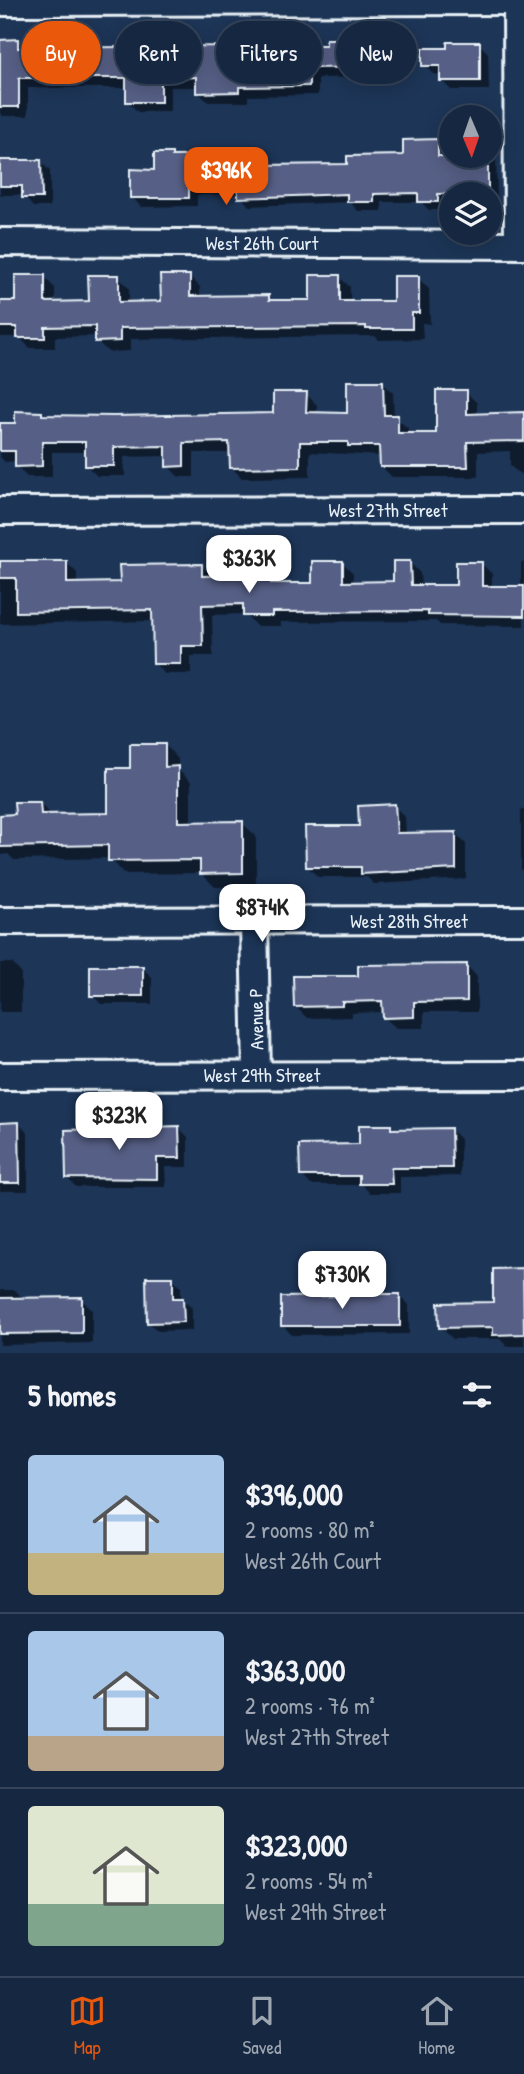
<!DOCTYPE html>
<meta charset="utf-8">
<style>
:root{--surface:#162841;--page:#23344c;--text:#f1f3f6;--muted:#9ea6b1;--line:#35445a;--accent:#ea580c}
body{margin:0;font-family:"Patrick Hand",sans-serif;background:var(--page);color:var(--text);height:100vh;display:flex;flex-direction:column;font-size:26px;white-space:nowrap}
*{box-sizing:border-box;margin:0}
p{font-size:23px;color:var(--muted)}
.icon{flex:none;width:38px;height:38px;fill:none;stroke:currentColor;stroke-width:2;stroke-linecap:round;stroke-linejoin:round}
.map{position:relative;height:1353px;overflow:hidden}
.sheet{display:flex;flex-direction:column;background:var(--surface);flex:1}
.sheet>*{flex:none}
.guide{position:absolute;left:21px;top:21px;width:483px;height:63px;display:flex;gap:14px}
.needle{width:46px;rotate:178deg}
.controls{position:absolute;left:439px;top:105px;display:grid;gap:14px}
.controls a{display:grid;place-items:center;width:63px;height:63px;border-radius:50%;background:var(--surface);box-shadow:0 4px 18px #0003,0 0 0 2px var(--line);font-size:35px}
.price{position:absolute;translate:-50% -60px;padding:0 16px;border-radius:14px;background:#fff;color:#222;font-size:23px;line-height:46px;filter:drop-shadow(0 2px 4px #0008)}
.price::after{content:'';position:absolute;left:50%;top:42px;width:21px;height:16px;margin-left:-10px;background:inherit;clip-path:polygon(0 0,100% 0,50% 100%)}
.price.active{background:var(--accent);color:#fff}
ul{padding:0;list-style:none}
li{display:flex;align-items:center;gap:21px;height:175px;padding:0 28px}
li+li{border-top:2px solid var(--line)}
li span{display:grid;place-items:center;flex:none;width:196px;height:140px;border-radius:7px;color:#555}
li>.icon{margin-inline-start:auto}
span .icon{width:84px;height:84px;fill:#fffc;stroke-width:1}
li b{font-size:30px}
h2{display:flex;justify-content:space-between;align-items:center;height:84px;padding:0 28px;font-size:30px}
.pill{padding:0 24px;border-radius:32px;background:var(--surface);box-shadow:0 4px 18px #0003,0 0 0 2px var(--line);font-size:24px;line-height:63px}
.pill.active{background:var(--accent);color:#fff}
.tab-bar{display:flex;justify-content:space-around;align-items:center;height:98px;border-top:2px solid var(--line);background:var(--surface);font-size:19px;color:var(--muted)}
.tab-bar a{display:grid;justify-items:center;gap:4px}
.tab-bar .active{color:var(--accent)}
.map>svg:first-child{display:block}
</style>
<div class="map">
<svg width="524" height="1353" viewBox="0 0 524 1353">
<rect width="100%" height="100%" fill="#1d3557"/>
<filter id="ink" filterUnits="userSpaceOnUse"><feTurbulence type="fractalNoise" baseFrequency=".0143" numOctaves="2"/><feDisplacementMap in="SourceGraphic" scale="14" xChannelSelector="R" yChannelSelector="G"/><feConvolveMatrix kernelMatrix="1 2 1 2 8 2 1 2 1" color-interpolation-filters="sRGB"/></filter>
<g filter="url(#ink)">
<g fill="#0007">
<polygon points="381,40 391,50 392,77 318,78 318,95 248,96 248,102 208,102 198,92 198,87 170,87 170,111 138,112 128,102 128,88 28,88 28,116 3,116 0,113 0,41 18,41 26,50 238,48 248,58 290,58 328,47"/>
<polygon points="479,44 488,53 489,90 451,90 442,81 441,75 433,74 424,65 449,49"/>
<polygon points="405,141 452,141 452,156 490,156 490,145 496,151 497,201 490,201 490,194 452,194 452,210 429,210 421,202 382,202 382,211 358,211 350,202 249,206 239,194 197,195 197,206 141,207 132,197 171,155 175,158 257,157 267,167 349,166 405,157"/>
<polygon points="0,162 41,162 50,171 50,207 33,207 23,195 0,195"/>
<polygon points="189,276 200,287 200,297 268,297 274,302 312,302 339,277 350,287 350,303 395,303 418,278 429,289 430,324 422,323 423,339 379,340 375,336 130,339 130,351 108,352 97,341 97,336 55,337 55,348 30,348 19,337 0,337 0,303 16,302 44,277 55,288 55,303 90,303 118,277 129,288 129,304 162,303"/>
<polygon points="382,382 393,393 394,417 408,428 408,435 438,435 466,392 477,403 477,415 524,414 524,477 510,466 510,451 478,452 478,477 392,477 381,466 381,456 310,452 310,477 242,478 231,467 231,453 194,453 194,477 179,477 168,466 168,456 124,457 125,476 97,476 86,465 86,452 52,452 52,477 27,477 16,466 16,461 5,462 0,457 0,425 16,424 41,413 45,417 274,415 306,394 317,405 317,414 349,415"/>
<polygon points="0,562 66,562 77,573 77,585 122,584 201,565 212,576 243,577 270,562 280,573 281,584 314,584 342,562 353,573 353,584 395,583 410,563 420,573 421,587 457,587 481,563 492,574 492,588 521,588 521,562 524,562 524,626 440,625 436,621 281,622 281,626 256,626 245,614 212,615 213,656 191,656 191,674 165,674 154,663 154,621 0,624"/>
<polygon points="165,745 178,759 178,770 191,782 191,823 242,823 256,836 256,886 215,887 201,873 124,874 110,858 14,860 8,854 0,855 0,817 16,816 40,803 52,816 110,814 131,770"/>
<polygon points="394,806 405,817 406,835 455,833 466,844 466,879 374,884 367,877 318,877 307,866"/>
<polygon points="521,810 524,810 524,872 521,869"/>
<polygon points="0,963 12,963 21,973 21,1012 0,1012"/>
<polygon points="466,965 477,977 477,1012 424,1012 424,1028 396,1028 384,1017 384,1012 352,1013 352,1017 307,1018 295,1006"/>
<polygon points="142,968 152,977 152,1004 101,1004 92,995"/>
<polygon points="0,1124 19,1124 28,1133 28,1191 0,1191"/>
<polygon points="391,1126 395,1130 451,1130 460,1139 460,1176 400,1177 400,1193 370,1193 362,1185 311,1185 302,1175 361,1146"/>
<polygon points="179,1128 188,1137 188,1167 165,1167 166,1187 76,1187 67,1178"/>
<polygon points="522,1270 524,1346 507,1346 500,1339 453,1339 440,1327 495,1304"/>
<polygon points="172,1278 181,1287 181,1299 192,1308 192,1330 158,1331 148,1322"/>
<polygon points="0,1290 15,1290 24,1300 81,1299 92,1310 92,1343 0,1345"/>
<polygon points="400,1296 409,1305 409,1334 292,1335 283,1326"/>
</g>
<g fill="#575f85" stroke="#e8f1f8" stroke-width="2">
<polygon points="18,39 18,48 238,46 238,57 289,56 289,45 326,45 326,39 382,39 383,67 309,68 309,86 239,87 239,92 196,93 196,77 161,78 161,102 126,102 126,78 19,78 19,107 0,107 0,40"/>
<polygon points="447,42 480,42 480,81 440,81 440,66 422,66 422,48 447,48"/>
<polygon points="438,139 438,156 488,156 488,193 438,194 438,202 418,202 418,193 374,194 374,202 347,202 347,194 238,198 238,186 189,187 189,198 130,198 130,169 154,170 154,153 172,153 172,156 258,155 258,165 347,164 347,156 403,155 403,140"/>
<polygon points="0,160 41,160 42,198 22,198 22,186 0,186"/>
<polygon points="15,275 45,275 45,302 89,301 88,275 119,275 119,302 161,301 160,275 190,275 190,296 269,295 269,300 310,300 310,275 340,275 340,301 393,301 393,276 419,276 419,313 412,313 412,329 366,329 366,326 120,328 120,341 95,342 95,326 45,327 45,338 17,338 17,327 0,327 0,301 15,301"/>
<polygon points="347,381 383,381 384,415 398,415 398,433 436,433 436,390 467,390 467,414 524,412 524,441 467,442 468,467 380,467 379,446 348,446 348,442 300,442 300,467 230,468 229,442 184,443 184,466 166,467 166,446 114,447 114,466 85,466 85,442 42,442 42,466 15,467 15,451 0,451 0,423 15,423 15,411 42,412 42,415 114,416 273,413 273,392 307,392 306,412 347,413"/>
<polygon points="270,560 271,583 312,583 312,561 343,561 343,582 393,581 393,561 410,561 411,585 456,585 456,562 482,562 482,586 524,586 524,616 428,615 428,611 272,612 272,616 243,616 243,604 202,605 203,646 181,646 181,664 153,664 152,610 16,612 16,578 0,578 0,561 67,561 67,583 120,582 119,565 202,564 202,576 242,575 242,561"/>
<polygon points="130,744 165,744 165,767 178,766 178,822 243,821 243,873 200,874 200,860 108,861 108,845 0,847 0,815 15,814 14,802 40,802 41,814 108,813 108,768 130,768"/>
<polygon points="395,804 397,833 456,832 456,869 361,874 361,867 306,867 305,826 359,826 358,806"/>
<polygon points="467,964 467,1001 414,1002 414,1017 383,1018 382,1001 342,1002 342,1006 294,1007 293,976 358,976 358,965"/>
<rect x="90" y="966" width="53" height="30"/>
<polygon points="19,1122 20,1183 0,1183 0,1123"/>
<polygon points="359,1125 391,1125 391,1129 451,1128 452,1168 391,1168 392,1184 359,1184 359,1176 300,1176 299,1145 359,1144"/>
<polygon points="179,1126 180,1158 157,1158 157,1179 66,1178 65,1130"/>
<polygon points="523,1268 524,1334 493,1335 493,1327 439,1328 438,1303 493,1302 493,1269"/>
<polygon points="146,1277 173,1277 173,1298 183,1298 184,1322 147,1323"/>
<polygon points="342,1294 400,1294 400,1326 281,1326 281,1297 342,1296"/>
<polygon points="82,1297 82,1333 0,1334 0,1298"/>
</g>
<g fill="none" stroke-linecap="round" stroke-linejoin="round">
<defs>
<g id="street">
<polyline points="517,0 518,245"/>
<polyline points="0,2 524,1"/>
<polyline points="0,242 524,245"/>
<polyline points="0,511 524,510"/>
<polyline points="0,921 524,920"/>
<polyline points="254,921 257,1075"/>
<polyline points="0,1076 524,1075"/>
</g>
</defs>
<use href="#street" stroke="#e8f1f8" stroke-width="32"/>
<use href="#street" stroke="#1d3557" stroke-width="26"/>
</g>
</g>
<g text-anchor="middle" dominant-baseline="central" stroke-width="6" stroke-linejoin="round" paint-order="stroke">
<g font-size="19" fill="#e8f1f8" stroke="#1d3557">
<text x="262" y="243">West 26th Court</text>
<text x="388" y="510">West 27th Street</text>
<text x="409" y="921">West 28th Street</text>
<text transform="translate(256 1019) rotate(-91)">Avenue P</text>
<text x="262" y="1075">West 29th Street</text>
</g>
</g>
</svg>
<div class="controls">
<a><svg class="needle" viewBox="-14 -14 28 28"><path d="M0-13l5 13h-10z" fill="#e53935"/><path d="M0 13l5-13h-10z" fill="#9ea6b1"/></svg></a>
<a><svg class="icon" aria-label="layers" viewBox="0 0 24 24"><path d="M12 4l9 5-9 5-9-5zM3 14l9 5 9-5"/></svg></a>
</div>
<b class="price active" style="left:226px;top:207px">$396K</b>
<b class="price" style="left:249px;top:595px">$363K</b>
<b class="price" style="left:262px;top:944px">$874K</b>
<b class="price" style="left:119px;top:1152px">$323K</b>
<b class="price" style="left:342px;top:1311px">$730K</b>
<div class="guide">
<a class="pill active">Buy</a>
<a class="pill">Rent</a>
<a class="pill">Filters</a>
<a class="pill">New</a>
</div>
</div>
<section class="sheet">
<h2>5 homes<svg class="icon" aria-label="filters" viewBox="0 0 24 24"><path d="M4 7h16M4 17h16"/><circle cx="9" cy="7" r="2"/><circle cx="15" cy="17" r="2"/></svg></h2>
<ul>
<li><span style="background:linear-gradient(#a9c7e8 70%,#c2b280 0)"><svg class="icon" aria-label="home" viewBox="0 0 24 24"><path d="M3 11l9-7 9 7M6 9v11h12V9"/></svg></span><div><b>$396,000</b><p>2 rooms · 80 m²</p><p>West 26th Court</p></div></li>
<li><span style="background:linear-gradient(#a9c7e8 75%,#b9a48a 0)"><svg class="icon" aria-label="home" viewBox="0 0 24 24"><path d="M3 11l9-7 9 7M6 9v11h12V9"/></svg></span><div><b>$363,000</b><p>2 rooms · 76 m²</p><p>West 27th Street</p></div></li>
<li><span style="background:linear-gradient(#dfe7d0 70%,#7fa58c 0)"><svg class="icon" aria-label="home" viewBox="0 0 24 24"><path d="M3 11l9-7 9 7M6 9v11h12V9"/></svg></span><div><b>$323,000</b><p>2 rooms · 54 m²</p><p>West 29th Street</p></div></li>
</ul>
</section>
<nav class="tab-bar">
<a class="active"><svg class="icon" aria-label="map" viewBox="0 0 24 24"><path d="M3 6l6-2 6 2 6-2v14l-6 2-6-2-6 2zM9 4v14M15 6v14"/></svg>Map</a>
<a><svg class="icon" aria-label="saved" viewBox="0 0 24 24"><path d="M7 4h10v16l-5-4-5 4z"/></svg>Saved</a>
<a><svg class="icon" aria-label="home" viewBox="0 0 24 24"><path d="M3 11l9-7 9 7M6 9v11h12V9"/></svg>Home</a>
</nav>
